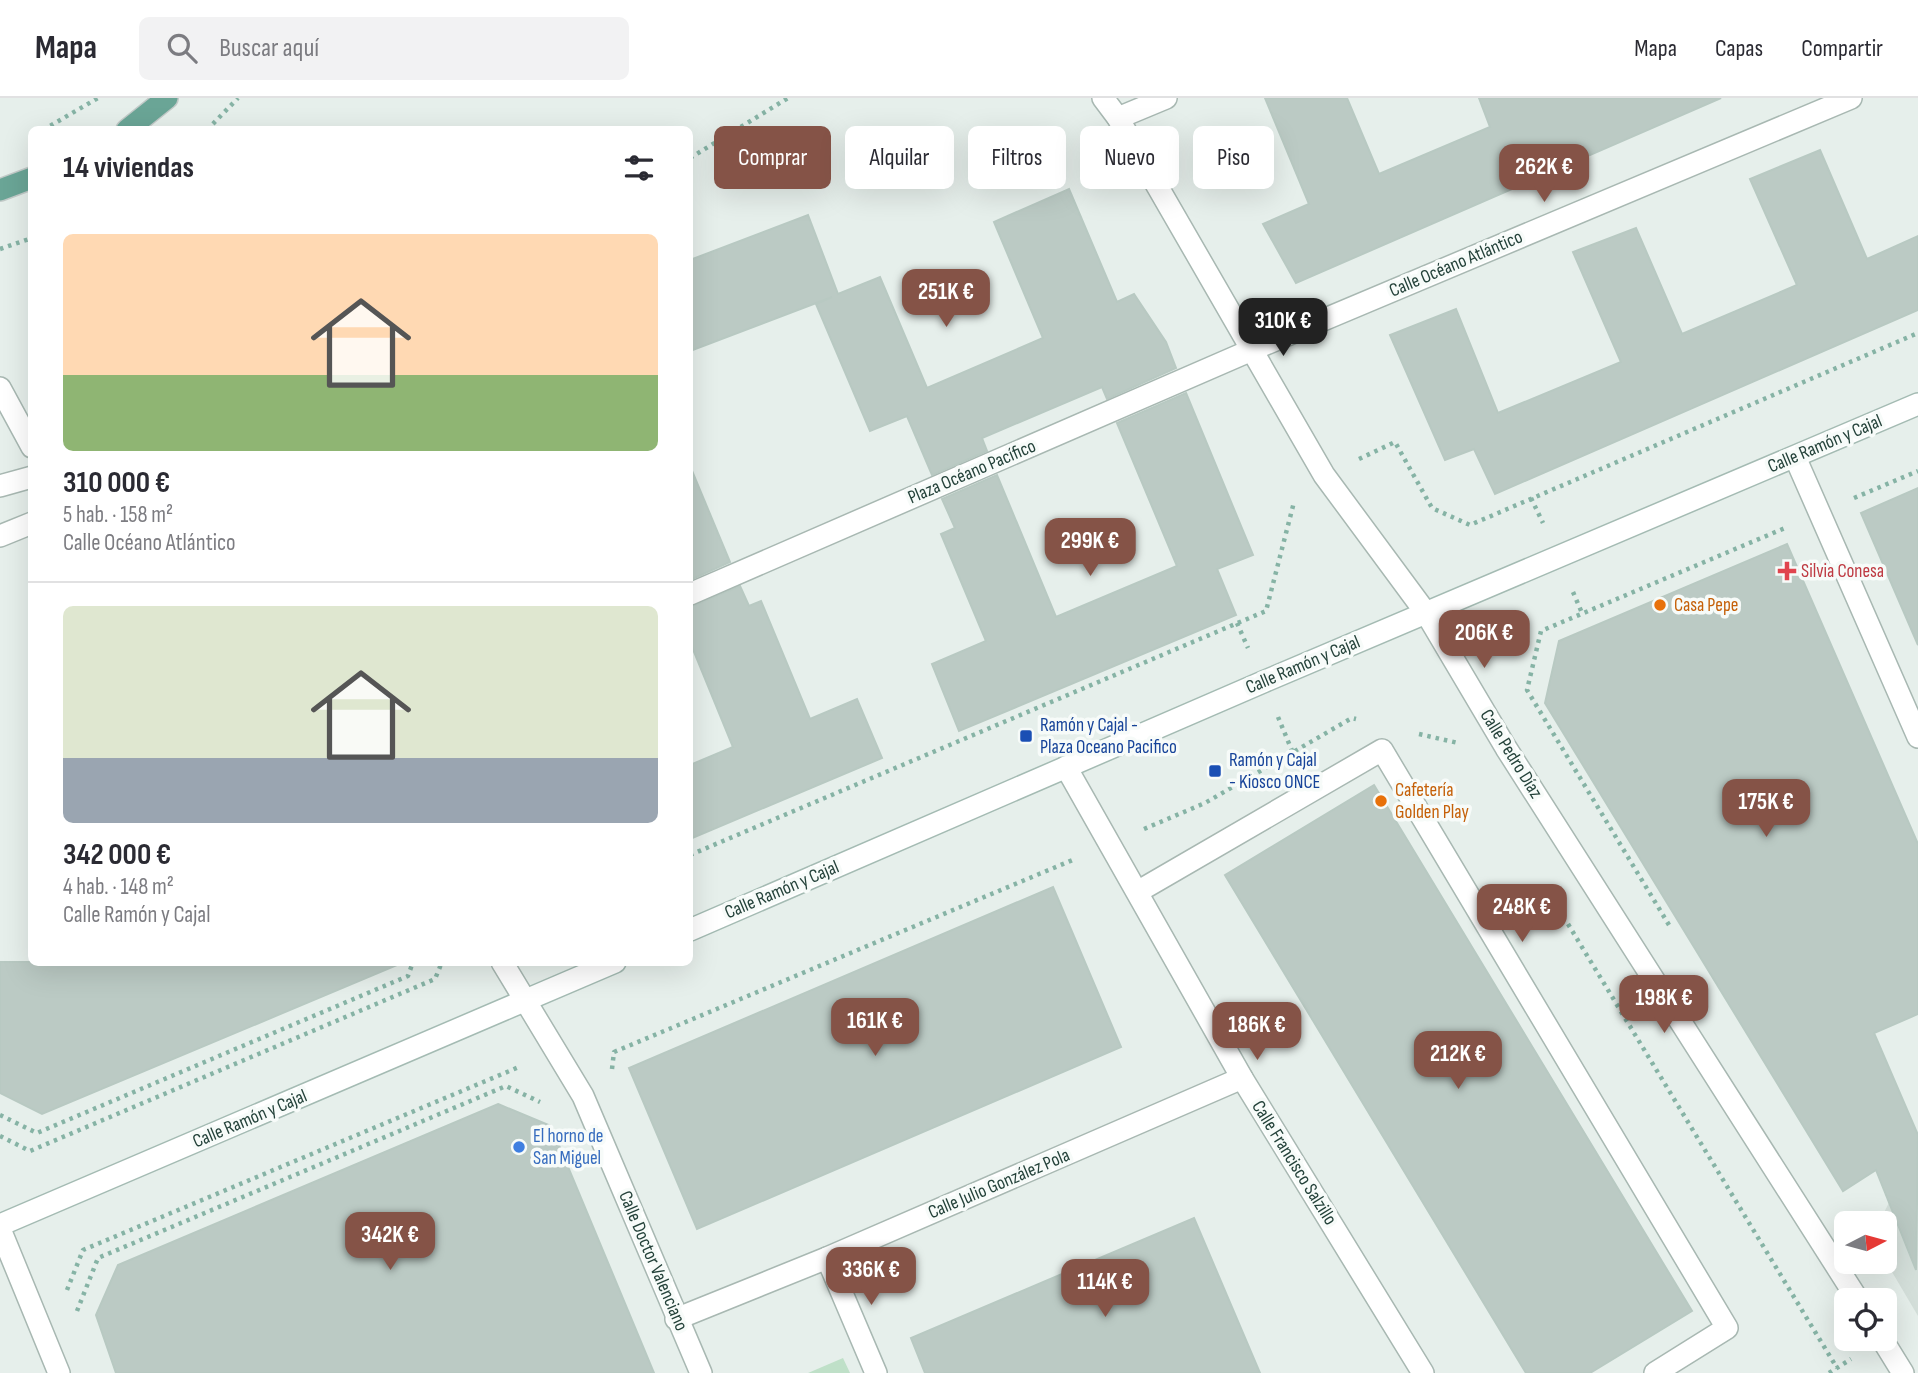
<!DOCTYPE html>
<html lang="es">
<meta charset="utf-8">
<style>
:root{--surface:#fff;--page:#f2f2f3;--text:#2b2b33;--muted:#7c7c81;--line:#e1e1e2;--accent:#855347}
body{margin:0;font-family:"Sofia Sans Condensed",sans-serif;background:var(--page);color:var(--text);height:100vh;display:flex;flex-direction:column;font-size:26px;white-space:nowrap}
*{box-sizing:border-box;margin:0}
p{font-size:23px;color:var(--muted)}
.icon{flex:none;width:38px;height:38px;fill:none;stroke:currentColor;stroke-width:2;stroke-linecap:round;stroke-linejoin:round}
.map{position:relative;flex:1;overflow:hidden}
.drawer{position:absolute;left:28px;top:28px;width:665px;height:840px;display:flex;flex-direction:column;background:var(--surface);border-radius:10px;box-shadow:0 7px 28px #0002}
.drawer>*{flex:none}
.banner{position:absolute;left:714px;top:28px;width:665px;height:63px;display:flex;gap:14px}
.needle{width:46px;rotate:84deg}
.fabs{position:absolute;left:1834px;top:1113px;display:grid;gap:14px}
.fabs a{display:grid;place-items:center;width:63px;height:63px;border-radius:10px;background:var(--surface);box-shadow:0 7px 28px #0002;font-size:35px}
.price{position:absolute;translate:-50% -60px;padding:0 16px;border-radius:14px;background:var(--accent);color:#fff;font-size:23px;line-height:46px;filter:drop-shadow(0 2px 4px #0008)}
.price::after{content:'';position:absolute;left:50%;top:42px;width:21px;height:16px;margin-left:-10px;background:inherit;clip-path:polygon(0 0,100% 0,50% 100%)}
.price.selected{background:#222;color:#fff}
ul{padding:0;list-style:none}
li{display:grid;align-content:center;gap:14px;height:371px;padding:0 35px}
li+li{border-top:2px solid var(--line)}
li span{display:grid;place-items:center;height:217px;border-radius:10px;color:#555}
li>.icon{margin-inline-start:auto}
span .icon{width:126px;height:126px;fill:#fffc;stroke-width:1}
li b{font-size:30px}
h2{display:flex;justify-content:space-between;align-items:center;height:84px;padding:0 35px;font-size:30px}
.tag{padding:0 24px;border-radius:10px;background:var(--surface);box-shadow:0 7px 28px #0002;font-size:24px;line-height:63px}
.tag.selected{background:var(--accent);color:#fff}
header{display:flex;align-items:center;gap:42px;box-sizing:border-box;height:98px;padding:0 35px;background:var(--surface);border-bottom:2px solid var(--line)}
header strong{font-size:33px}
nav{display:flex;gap:38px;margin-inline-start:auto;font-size:24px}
.search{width:490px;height:63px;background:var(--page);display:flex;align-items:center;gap:18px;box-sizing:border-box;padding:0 24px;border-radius:10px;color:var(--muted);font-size:26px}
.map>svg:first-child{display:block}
</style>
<header>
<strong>Mapa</strong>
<div class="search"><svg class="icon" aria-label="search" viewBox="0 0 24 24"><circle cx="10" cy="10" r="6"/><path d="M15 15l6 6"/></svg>Buscar aquí</div>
<nav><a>Mapa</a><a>Capas</a><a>Compartir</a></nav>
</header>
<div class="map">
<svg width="1918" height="1275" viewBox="0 0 1918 1275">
<rect width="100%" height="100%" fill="#e6efeb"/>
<polygon fill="#d4dfda" points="1918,1045 1918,1218 1885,1162 1885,1125 1879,1125"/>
<polygon fill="#bfe0c8" points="843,1260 850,1275 808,1275"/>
<g fill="#bbcac4" stroke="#b8c9c2" stroke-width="2">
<polygon points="1265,0 1347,0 1379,76 1490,29 1479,0 1721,0 1296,185 1263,126 1309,106"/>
<polygon points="1820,52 1867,161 1918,138 1918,212 1495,396 1474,351 1445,362 1390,237 1456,211 1498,315 1621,264 1573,154 1636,130 1682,236 1797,187 1750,81"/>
<polygon points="1069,91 1117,204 1134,196 1166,244 1176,270 1107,301 1102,289 982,340 987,353 932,377 907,318 870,333 816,206 832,199 690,253 690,162 808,117 838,196 880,179 927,290 1043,240 994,124"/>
<polygon points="1186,295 1253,457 1217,471 1236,517 959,633 932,566 986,543 941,436 955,430 942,401 997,377 1056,519 1177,468 1117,325"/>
<polygon points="690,368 730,464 690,482"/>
<polygon points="1918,390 1918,547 1861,415"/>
<polygon points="1787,446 1918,746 1918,916 1874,935 1918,1037 1916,1172 1876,1072 1843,1093 1545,605 1559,543"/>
<polygon points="740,488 749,508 761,503 810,621 857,601 882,660 690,741 690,667 733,649 690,544 690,509"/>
<polygon points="1374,687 1692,1213 1590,1275 1526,1275 1225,777"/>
<polygon points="1053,789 1121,949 697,1131 629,970"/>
<polygon points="0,864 401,864 402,865 42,1016 0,995"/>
<polygon points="498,1006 551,1028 654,1275 116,1275 96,1217 118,1167"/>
<polygon points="1194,1120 1260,1275 925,1275 911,1240"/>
</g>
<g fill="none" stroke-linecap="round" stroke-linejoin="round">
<defs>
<g id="pedestrian">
<polyline points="0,290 32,349"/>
<polyline points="676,1221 827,1160"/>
</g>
<g id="minor">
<polyline points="1103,0 1118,20 1324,377 1426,515"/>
<polyline points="1118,20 1166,0"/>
<polyline points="1795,359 1918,639"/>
<polyline points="0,388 32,379"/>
<polyline points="0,438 32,425"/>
<polyline points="690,496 1254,251 1851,0"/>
<polyline points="1066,669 1242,980 1423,1275"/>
<polyline points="1139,793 1382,652 1727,1230 1655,1275"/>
<polyline points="502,864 583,998 701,1275"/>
<polyline points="0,1131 59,1275"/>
<polyline points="876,1275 827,1160 1242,980"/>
</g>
<g id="tertiary">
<polyline points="1426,515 1506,650 1858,1202"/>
<polyline points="1882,1241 1903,1275"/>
</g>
<g id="secondary">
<polyline points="690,832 1263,584 1918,306"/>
<polyline points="0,1127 615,864"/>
</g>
<g id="primary">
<polyline points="127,32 167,0"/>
<polyline points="0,92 32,80"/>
</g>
</defs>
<use href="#pedestrian" stroke="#a8b8b2" stroke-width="24"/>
<use href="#minor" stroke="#a8b8b2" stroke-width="24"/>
<use href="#tertiary" stroke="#a8b8b2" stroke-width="24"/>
<use href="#secondary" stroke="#a4bbb3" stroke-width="24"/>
<use href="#primary" stroke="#c2cac8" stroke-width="24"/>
<g stroke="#86b3a5" stroke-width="4.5" stroke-dasharray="3.5 5" stroke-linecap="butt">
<polyline points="43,32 98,0"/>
<polyline points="207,32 238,0"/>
<polyline points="690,60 788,0"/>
<polyline points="0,151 32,140"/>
<polyline points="1359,361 1395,344 1432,410 1470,427 1918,235"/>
<polyline points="1531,400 1543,425"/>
<polyline points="1854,400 1918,373"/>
<polyline points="1573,494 1582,515"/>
<polyline points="1237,525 1248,550"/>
<polyline points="1278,619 1293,655"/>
<polyline points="1419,636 1458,645"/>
<polyline points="1144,731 1205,705 1352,620 1356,621"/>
<polyline points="690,757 1266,513 1294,404"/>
<polyline points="1568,826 1837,1270"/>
<polyline points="1669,827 1527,592 1541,533 1785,430"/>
<polyline points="612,971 614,954 1075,761"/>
<polyline points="0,1017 37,1035 408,878 413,864"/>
<polyline points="0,1038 30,1053 435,881 442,864"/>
<polyline points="67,1192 83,1152 519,969"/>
<polyline points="77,1213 98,1160 506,988 540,1004"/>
<polyline points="1829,1275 1851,1261"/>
</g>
<use href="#pedestrian" stroke="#fff" stroke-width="21"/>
<use href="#minor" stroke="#fff" stroke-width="21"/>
<use href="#tertiary" stroke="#fff" stroke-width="21"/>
<use href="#secondary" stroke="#fff" stroke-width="21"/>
<use href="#primary" stroke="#6aa596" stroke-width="21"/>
</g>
<path fill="#e0444e" stroke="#f7fbf9" stroke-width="2.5" d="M1783.5 462.5h7v7h7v7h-7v7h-7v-7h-7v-7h7z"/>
<g fill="#e8710a" stroke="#f7fbf9" stroke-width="2.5">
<circle cx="1660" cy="507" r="7"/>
<circle cx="1381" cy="703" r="7"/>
</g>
<g fill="#1a4fb4" stroke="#f7fbf9" stroke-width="2.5">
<rect x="1019" y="631" width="14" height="14" rx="3.5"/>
<rect x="1208" y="666" width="14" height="14" rx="3.5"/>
</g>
<circle fill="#3f7fe0" stroke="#f7fbf9" stroke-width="2.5" cx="519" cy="1049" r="7"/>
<g text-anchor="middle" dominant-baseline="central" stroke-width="7" stroke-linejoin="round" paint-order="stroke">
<g font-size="19" fill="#24423a" stroke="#f7fbf9">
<text transform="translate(1456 166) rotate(-23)">Calle Océano Atlántico</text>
<text transform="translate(1825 346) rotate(-23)">Calle Ramón y Cajal</text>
<text transform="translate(972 374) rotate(-23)">Plaza Océano Pacífico</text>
<text transform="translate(1303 567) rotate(-23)">Calle Ramón y Cajal</text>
<text transform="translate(1511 656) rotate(58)">Calle Pedro Díaz</text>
<text transform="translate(782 792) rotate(-23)">Calle Ramón y Cajal</text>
<text transform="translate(250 1021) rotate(-23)">Calle Ramón y Cajal</text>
<text transform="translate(1294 1065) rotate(58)">Calle Francisco Salzillo</text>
<text transform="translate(999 1086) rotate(-23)">Calle Julio González Pola</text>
<text transform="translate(653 1163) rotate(67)">Calle Doctor Valenciano</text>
</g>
<g font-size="19" fill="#be3a42" stroke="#f7fbf9" text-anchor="start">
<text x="1801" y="473">Silvia Conesa</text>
</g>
<g font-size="19" fill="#c56008" stroke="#f7fbf9" text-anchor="start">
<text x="1674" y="507">Casa Pepe</text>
<text x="1395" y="692">Cafetería<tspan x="1395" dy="22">Golden Play</tspan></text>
</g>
<g font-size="19" fill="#164399" stroke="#f7fbf9" text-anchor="start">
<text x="1040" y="627">Ramón y Cajal -<tspan x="1040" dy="22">Plaza Oceano Pacifico</tspan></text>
<text x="1229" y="662">Ramón y Cajal<tspan x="1229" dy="22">- Kiosco ONCE</tspan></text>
</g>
<g font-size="19" fill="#366cbe" stroke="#f7fbf9" text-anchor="start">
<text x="533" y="1038">El horno de<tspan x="533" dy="22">San Miguel</tspan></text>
</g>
</g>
</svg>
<div class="fabs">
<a><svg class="needle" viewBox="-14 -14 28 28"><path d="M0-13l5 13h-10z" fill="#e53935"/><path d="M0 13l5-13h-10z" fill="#7c7c81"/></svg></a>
<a><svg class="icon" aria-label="locate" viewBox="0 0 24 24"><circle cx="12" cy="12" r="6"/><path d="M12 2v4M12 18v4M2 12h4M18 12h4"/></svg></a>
</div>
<b class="price" style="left:1544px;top:106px">262K €</b>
<b class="price" style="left:946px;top:231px">251K €</b>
<b class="price selected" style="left:1283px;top:260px">310K €</b>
<b class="price" style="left:1090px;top:480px">299K €</b>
<b class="price" style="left:1484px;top:572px">206K €</b>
<b class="price" style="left:1766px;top:741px">175K €</b>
<b class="price" style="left:1522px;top:846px">248K €</b>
<b class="price" style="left:1664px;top:937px">198K €</b>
<b class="price" style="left:875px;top:960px">161K €</b>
<b class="price" style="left:1257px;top:964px">186K €</b>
<b class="price" style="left:1458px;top:993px">212K €</b>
<b class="price" style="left:390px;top:1174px">342K €</b>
<b class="price" style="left:871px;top:1209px">336K €</b>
<b class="price" style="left:1105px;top:1221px">114K €</b>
<div class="banner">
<a class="tag selected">Comprar</a>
<a class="tag">Alquilar</a>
<a class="tag">Filtros</a>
<a class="tag">Nuevo</a>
<a class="tag">Piso</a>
</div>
<section class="drawer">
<h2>14 viviendas<svg class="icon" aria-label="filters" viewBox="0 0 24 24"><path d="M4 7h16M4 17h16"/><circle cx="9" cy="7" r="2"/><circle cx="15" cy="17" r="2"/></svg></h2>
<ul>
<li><span style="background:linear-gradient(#ffd9b3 65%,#8fb573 0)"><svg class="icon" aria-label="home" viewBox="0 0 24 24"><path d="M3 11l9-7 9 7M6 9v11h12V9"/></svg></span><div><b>310 000 €</b><p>5 hab. · 158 m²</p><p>Calle Océano Atlántico</p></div></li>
<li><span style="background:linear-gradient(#dfe7d0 70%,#9aa5b1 0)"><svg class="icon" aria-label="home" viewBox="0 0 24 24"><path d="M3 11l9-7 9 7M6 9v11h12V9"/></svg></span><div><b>342 000 €</b><p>4 hab. · 148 m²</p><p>Calle Ramón y Cajal</p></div></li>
</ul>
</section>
</div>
